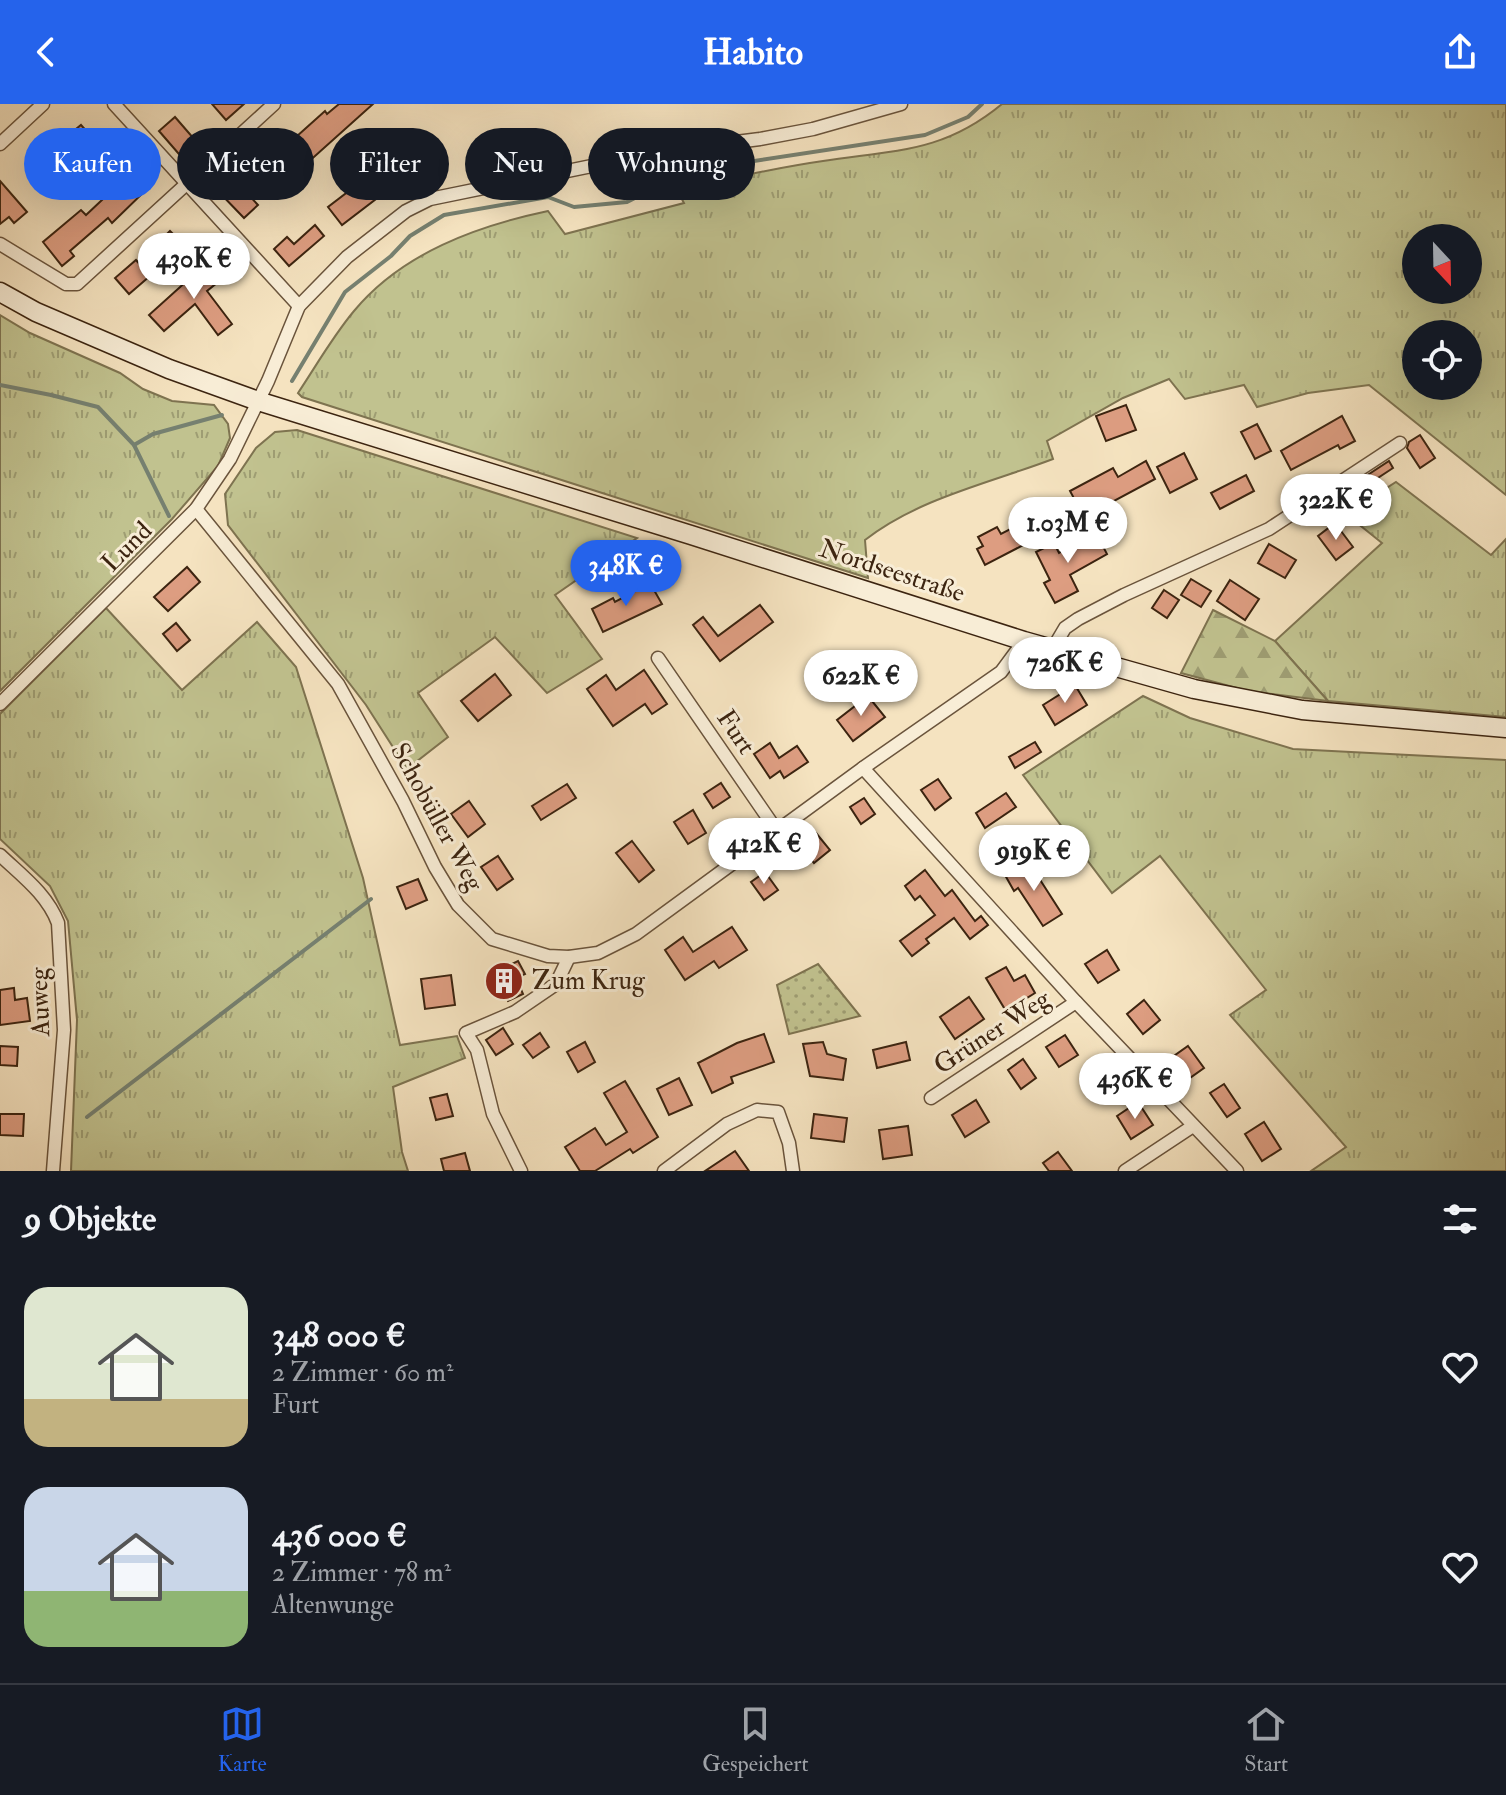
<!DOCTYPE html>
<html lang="de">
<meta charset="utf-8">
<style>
:root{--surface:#171b24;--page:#20242c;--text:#f1f3f6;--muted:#9ea1a6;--line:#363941;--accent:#2563eb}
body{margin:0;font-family:"IM FELL Double Pica",serif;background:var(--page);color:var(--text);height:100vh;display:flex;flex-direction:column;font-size:30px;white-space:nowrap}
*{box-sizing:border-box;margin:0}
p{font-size:26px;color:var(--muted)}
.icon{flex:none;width:44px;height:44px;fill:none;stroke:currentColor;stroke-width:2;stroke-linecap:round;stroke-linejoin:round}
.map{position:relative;height:1067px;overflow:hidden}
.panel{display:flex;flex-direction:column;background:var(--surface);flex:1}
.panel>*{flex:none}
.banner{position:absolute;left:24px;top:24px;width:800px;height:72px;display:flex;gap:16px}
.needle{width:52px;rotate:158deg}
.fabs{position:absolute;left:1402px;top:120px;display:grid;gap:16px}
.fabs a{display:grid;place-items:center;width:80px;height:80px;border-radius:50%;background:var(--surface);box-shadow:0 8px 32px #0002;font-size:40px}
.price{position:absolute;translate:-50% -68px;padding:0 18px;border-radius:28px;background:#fff;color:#222;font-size:26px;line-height:52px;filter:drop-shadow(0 2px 4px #0008)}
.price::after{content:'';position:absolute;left:50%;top:48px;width:24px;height:18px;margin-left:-12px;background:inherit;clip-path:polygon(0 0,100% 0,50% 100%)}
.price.active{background:var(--accent);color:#fff}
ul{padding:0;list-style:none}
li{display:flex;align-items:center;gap:24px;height:200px;padding:0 24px}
li span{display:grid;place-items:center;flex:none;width:224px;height:160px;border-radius:24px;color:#555}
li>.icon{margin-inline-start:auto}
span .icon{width:96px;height:96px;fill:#fffc;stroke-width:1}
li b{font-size:34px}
h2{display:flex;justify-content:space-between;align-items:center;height:96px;padding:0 24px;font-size:34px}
.chip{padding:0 28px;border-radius:36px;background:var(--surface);box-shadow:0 8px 32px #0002;font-size:28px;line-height:72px}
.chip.active{background:var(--accent);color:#fff}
header{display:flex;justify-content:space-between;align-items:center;height:104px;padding:0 24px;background:var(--accent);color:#fff;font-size:36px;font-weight:800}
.tabs{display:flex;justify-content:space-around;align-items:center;height:112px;border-top:2px solid var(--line);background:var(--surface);font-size:22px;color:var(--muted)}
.tabs a{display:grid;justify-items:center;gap:4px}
.tabs .active{color:var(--accent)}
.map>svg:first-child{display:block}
</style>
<header><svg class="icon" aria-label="back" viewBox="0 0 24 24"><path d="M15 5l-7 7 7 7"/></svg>Habito<svg class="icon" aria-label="share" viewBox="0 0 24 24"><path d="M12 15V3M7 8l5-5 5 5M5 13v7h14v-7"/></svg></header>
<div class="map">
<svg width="1506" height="1067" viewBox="0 0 1506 1067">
<defs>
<pattern id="grass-tufts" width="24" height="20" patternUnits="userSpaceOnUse" patternTransform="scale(2)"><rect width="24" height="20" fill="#c1c28f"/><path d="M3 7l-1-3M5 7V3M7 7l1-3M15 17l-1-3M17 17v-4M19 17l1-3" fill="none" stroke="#9e9d73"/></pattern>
<pattern id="forest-firs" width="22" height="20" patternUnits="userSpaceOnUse" patternTransform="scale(2)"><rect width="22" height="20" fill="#c1c28f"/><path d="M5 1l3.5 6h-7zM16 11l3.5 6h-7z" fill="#9e9d73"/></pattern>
<pattern id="park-dots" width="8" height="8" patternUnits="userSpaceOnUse" patternTransform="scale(2)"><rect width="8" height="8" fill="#c1c28f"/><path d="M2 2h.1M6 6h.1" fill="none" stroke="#9e9d73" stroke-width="1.8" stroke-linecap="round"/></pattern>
</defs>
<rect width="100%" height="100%" fill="#f5e3c0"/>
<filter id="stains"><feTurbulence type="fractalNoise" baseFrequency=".0025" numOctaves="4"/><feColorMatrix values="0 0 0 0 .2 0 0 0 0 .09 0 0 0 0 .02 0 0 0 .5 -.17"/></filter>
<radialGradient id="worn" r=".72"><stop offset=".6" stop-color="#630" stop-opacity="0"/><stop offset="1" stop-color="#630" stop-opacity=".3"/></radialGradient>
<g fill="url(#grass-tufts)" stroke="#7e7350" stroke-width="2" fill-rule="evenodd">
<path d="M1002 0H1506V391L1369 281 1308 289 1257 303 1244 281 1185 295 1169 275 1123 294 1047 337 1053 355C990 379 919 394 865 436L868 474 302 293 298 289C316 262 333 232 354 207 402 149 477 122 548 107L565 130 684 99 677 86C725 75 774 64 823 57 895 46 943 49 1002 0ZM1468 134V186H1416V134ZM1468 230V282H1416V230Z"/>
<polygon points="0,211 30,229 120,269 143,285 172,297 214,301 228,320 230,334 218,362 172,415 0,587"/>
<polygon points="297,326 637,434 555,491 602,555 547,589 495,533 418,589 448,633 407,665 366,601 228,421 225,390 256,344 275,328"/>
<polygon points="1396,378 1491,451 1506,435 1506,613 1328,597 1275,537 1382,439 1346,410"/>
<polygon points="106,504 182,586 257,518 296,563 363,774 400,941 457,932 465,954 393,983 402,1048 408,1067 71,1067 77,916 68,817 50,782 0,735 0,610"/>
<polygon points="1143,592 1190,614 1293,645 1506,656 1506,1067 1311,1067 1346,1043 1230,911 1266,886 1160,752 1112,789 1023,671"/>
</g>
<polygon fill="url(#forest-firs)" stroke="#7e7350" stroke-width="2" points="1213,506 1275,537 1328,597 1248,587 1181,569"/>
<polygon fill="url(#park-dots)" stroke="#7e7350" stroke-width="2" points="818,860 860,912 789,930 777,881"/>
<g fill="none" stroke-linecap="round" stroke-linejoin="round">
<g stroke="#768070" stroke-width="4">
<polyline points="292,277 345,188 391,152 410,132 444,111 548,93 574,103 627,98 688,67 925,31 968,13 982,0"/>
<polyline points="0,281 51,291 98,303 134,341 169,412"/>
<polyline points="134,341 153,330 222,311"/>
<polyline points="87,1013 371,795"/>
</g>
</g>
<g fill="#dd9d81" stroke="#3c2410" stroke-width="2">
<polygon points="212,0 244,0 226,16"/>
<polygon points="339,0 373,0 286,78 288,80 276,90 262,74 271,67 263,55 274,46 277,50 325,7 327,10"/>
<polygon points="175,13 201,43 185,57 159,27"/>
<polygon points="81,21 97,39 80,53 65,34"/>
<polygon points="407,41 424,60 399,81 383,62"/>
<polygon points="45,54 60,72 46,84 30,66"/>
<polygon points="129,63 148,84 112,119 108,114 70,147 74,152 62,162 43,138 81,106 86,111 120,79 116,75"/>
<polygon points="230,71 258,101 244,114 216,85"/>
<polygon points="0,77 27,108 14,119 9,113 0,120"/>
<polygon points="362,77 376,95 342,121 328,103"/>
<polygon points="315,121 324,132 289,162 274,145 287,133 294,140"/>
<polygon points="170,127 182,139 166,154 155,142"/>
<polygon points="136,156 150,172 129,190 115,174"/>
<polygon points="209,157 223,174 207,187 232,220 218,231 195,200 164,227 149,211"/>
<polygon points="1126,301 1136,326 1106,337 1096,312"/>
<polygon points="1342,312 1355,337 1340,345 1338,341 1291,366 1281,347"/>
<polygon points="1257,320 1271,347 1255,355 1241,328"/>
<polygon points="1420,331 1435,354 1420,364 1407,344 1409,338"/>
<polygon points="1184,349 1197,375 1170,389 1157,363"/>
<polygon points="1146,357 1155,375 1084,413 1070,387 1113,364 1118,373"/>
<polygon points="1389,357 1393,364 1361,385 1357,378"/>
<polygon points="1246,371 1254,387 1220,405 1211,389"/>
<polygon points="1335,419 1353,443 1336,456 1318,432"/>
<polygon points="1020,420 1029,438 985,461 977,445 983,442 978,433 997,423 1001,430"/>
<polygon points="1096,429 1107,450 1070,471 1078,487 1055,499 1044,479 1050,476 1036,448 1054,439 1059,449"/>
<polygon points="1269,440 1296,456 1285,474 1258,459"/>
<polygon points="187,463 200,478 168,507 154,493"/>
<polygon points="1191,475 1211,487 1201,503 1181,491"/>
<polygon points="1230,476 1259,495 1245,516 1217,497"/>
<polygon points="650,479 662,500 603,528 592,505 613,494 615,498"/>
<polygon points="1164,486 1179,496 1167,514 1152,504"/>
<polygon points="760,501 773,518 720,557 693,521 703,513 718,532"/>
<polygon points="176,519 190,536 177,547 163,530"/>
<polygon points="644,566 667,600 652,610 645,600 613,622 587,585 606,571 616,586"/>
<polygon points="495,570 511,591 478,617 461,597"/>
<polygon points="1075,581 1087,601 1055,621 1043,601"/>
<polygon points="868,592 885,613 853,637 837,616"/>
<polygon points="1035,638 1041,648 1015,664 1009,653"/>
<polygon points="770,639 779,654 797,642 808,658 784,674 780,667 770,674 754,650"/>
<polygon points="938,675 951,694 935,706 921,686"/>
<polygon points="721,679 730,693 713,704 704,690"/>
<polygon points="567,680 576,694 541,716 532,702"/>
<polygon points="1006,689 1016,703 985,724 976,709"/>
<polygon points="864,694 875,710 861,720 850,703"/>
<polygon points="469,697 485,720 468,733 451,710"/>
<polygon points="693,706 706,729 688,740 674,718"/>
<polygon points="816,729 830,746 814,759 800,741"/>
<polygon points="632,737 654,766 639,778 616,749"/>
<polygon points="498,752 513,775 497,786 481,763"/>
<polygon points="1028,757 1062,810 1043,822 1018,784 1014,787 1005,771"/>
<polygon points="925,766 945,792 952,786 975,817 981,812 988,821 970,835 954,814 926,835 929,839 912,852 900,837 935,811 920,792 915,796 905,782"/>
<polygon points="765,768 778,786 764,796 751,778"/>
<polygon points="418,775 427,796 406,805 397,783"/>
<polygon points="732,823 747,846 719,864 714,857 685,876 665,846 683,833 693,848"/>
<polygon points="1107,846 1119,866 1098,879 1085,860"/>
<polygon points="518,857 525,870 516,874 523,890 508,897 500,879 494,882 489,871"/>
<polygon points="1006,863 1014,877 1025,871 1035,889 1006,907 986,874"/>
<polygon points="451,871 455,901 425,905 421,875"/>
<polygon points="14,884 15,896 27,894 30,917 0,921 0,886"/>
<polygon points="969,893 984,915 955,935 940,913"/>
<polygon points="1144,896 1160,916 1143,930 1127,910"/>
<polygon points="503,924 513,940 496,951 486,936"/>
<polygon points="540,929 549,943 533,954 523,941"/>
<polygon points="764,930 774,958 731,973 733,979 712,989 698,959 737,939"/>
<polygon points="1065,931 1078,951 1059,963 1046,943"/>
<polygon points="585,938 595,958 578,968 567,948"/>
<polygon points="823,938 827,950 846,955 843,976 810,972 803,940"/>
<polygon points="906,938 910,956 877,964 873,946"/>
<polygon points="0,942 18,943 17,962 0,961"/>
<polygon points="1188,942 1204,964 1187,976 1171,954"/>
<polygon points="1023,955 1036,974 1021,985 1008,966"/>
<polygon points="1103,962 1115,982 1093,996 1081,976"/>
<polygon points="679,974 692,1001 669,1011 657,985"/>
<polygon points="625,977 658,1033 633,1049 630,1045 595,1067 580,1067 565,1043 595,1024 606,1041 627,1028 604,989"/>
<polygon points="1224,980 1240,1004 1227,1013 1210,989"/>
<polygon points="447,990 453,1012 436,1016 430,994"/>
<polygon points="976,996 989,1018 965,1033 952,1011"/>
<polygon points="1138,998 1153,1021 1131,1035 1117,1012"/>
<polygon points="0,1010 24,1010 23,1032 0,1031"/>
<polygon points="814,1010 847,1014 844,1038 811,1034"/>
<polygon points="1264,1018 1281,1045 1262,1057 1245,1030"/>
<polygon points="908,1022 912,1051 883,1055 879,1026"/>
<polygon points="735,1047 749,1067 705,1067"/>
<polygon points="1058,1048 1072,1067 1049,1067 1043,1059"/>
<polygon points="465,1049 470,1067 444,1067 441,1055"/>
</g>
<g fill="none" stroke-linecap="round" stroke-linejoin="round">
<defs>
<g id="street">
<polyline points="114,0 299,202"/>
<polyline points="0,40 43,0"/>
<polyline points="0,140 66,180 77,180 274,0"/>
<polyline points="196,405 338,580 403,697 435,763 458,801 492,835 548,852 569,853 598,849 636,830 863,664 1001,568 1024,537"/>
<polyline points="1052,546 1065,524 1078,515 1124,491 1269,425 1400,339"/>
<polyline points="658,554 777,727"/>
<polyline points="0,600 196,405 230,355 268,277 299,202 347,153 406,107 430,95 665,47 760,35 813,25 901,0"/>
<polyline points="863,664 1076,898 1237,1067"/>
<path d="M0 751C22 772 47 790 58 819L64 926 53 1067"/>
<polyline points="931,994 1076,898"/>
<polyline points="521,1067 493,1010 477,946 466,929 515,908 556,880 569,853"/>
<polyline points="664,1067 727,1020 757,1006 778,1008 789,1039 793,1067"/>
<polyline points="1125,1067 1193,1022"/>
</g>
<polyline id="secondary" points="0,188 36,208 169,265 258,297 691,431 1024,537 1194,585 1302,606 1506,624"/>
</defs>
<use href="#street" stroke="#6a543c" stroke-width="15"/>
<use href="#secondary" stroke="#3c2410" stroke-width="21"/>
<use href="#street" stroke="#f8edd6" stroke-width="12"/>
<use href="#secondary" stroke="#f8edd6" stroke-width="18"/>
</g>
<defs>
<symbol id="building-disc" viewBox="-11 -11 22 22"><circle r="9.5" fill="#8f2418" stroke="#f8edd6"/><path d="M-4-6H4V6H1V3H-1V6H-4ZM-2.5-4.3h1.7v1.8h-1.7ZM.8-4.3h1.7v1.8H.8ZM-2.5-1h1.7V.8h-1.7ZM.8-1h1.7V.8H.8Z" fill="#fff"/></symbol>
</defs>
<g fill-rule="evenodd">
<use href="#building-disc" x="482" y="855" width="44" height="44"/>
</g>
<g text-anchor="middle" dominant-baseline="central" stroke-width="6" stroke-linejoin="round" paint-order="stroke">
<g font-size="26" fill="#3c2410" stroke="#f8edd6">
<text transform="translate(127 443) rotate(-45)">Lund</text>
<text transform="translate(892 467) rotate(18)">Nordseestraße</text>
<text transform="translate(736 628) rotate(56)">Furt</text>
<text transform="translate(437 713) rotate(61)">Schobüller Weg</text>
<text transform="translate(40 898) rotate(-92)">Auweg</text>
<text transform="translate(992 928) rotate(-33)">Grüner Weg</text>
</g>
<g font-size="26" fill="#3c2410" stroke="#f8edd6" text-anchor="start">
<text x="532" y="877">Zum Krug</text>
</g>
</g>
<rect width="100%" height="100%" filter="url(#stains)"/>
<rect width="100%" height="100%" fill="url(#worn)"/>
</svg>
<div class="fabs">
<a><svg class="needle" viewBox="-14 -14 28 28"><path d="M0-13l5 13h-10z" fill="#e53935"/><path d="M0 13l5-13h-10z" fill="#9ea1a6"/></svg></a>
<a><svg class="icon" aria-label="locate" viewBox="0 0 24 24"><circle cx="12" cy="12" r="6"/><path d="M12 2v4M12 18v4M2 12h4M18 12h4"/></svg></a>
</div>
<b class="price" style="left:194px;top:197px">430K €</b>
<b class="price" style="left:1336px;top:438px">322K €</b>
<b class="price" style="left:1068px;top:461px">1.03M €</b>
<b class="price active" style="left:626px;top:504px">348K €</b>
<b class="price" style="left:1065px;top:601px">726K €</b>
<b class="price" style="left:861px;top:614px">622K €</b>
<b class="price" style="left:764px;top:782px">412K €</b>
<b class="price" style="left:1034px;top:789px">919K €</b>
<b class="price" style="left:1135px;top:1017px">436K €</b>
<div class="banner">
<a class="chip active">Kaufen</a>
<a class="chip">Mieten</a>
<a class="chip">Filter</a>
<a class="chip">Neu</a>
<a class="chip">Wohnung</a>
</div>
</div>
<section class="panel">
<h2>9 Objekte<svg class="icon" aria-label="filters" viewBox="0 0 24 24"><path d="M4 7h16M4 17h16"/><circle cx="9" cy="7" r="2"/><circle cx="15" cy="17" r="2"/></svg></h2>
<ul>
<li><span style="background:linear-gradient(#dfe7d0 70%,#c2b280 0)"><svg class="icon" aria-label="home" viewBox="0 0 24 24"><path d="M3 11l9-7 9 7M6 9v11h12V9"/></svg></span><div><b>348 000 €</b><p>2 Zimmer · 60 m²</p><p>Furt</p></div><svg class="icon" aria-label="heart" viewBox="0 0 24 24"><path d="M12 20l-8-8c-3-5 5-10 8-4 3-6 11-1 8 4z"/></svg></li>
<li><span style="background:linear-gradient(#c9d6e8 65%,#8fb573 0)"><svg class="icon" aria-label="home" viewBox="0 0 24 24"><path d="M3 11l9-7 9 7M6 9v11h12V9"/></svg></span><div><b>436 000 €</b><p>2 Zimmer · 78 m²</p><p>Altenwunge</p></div><svg class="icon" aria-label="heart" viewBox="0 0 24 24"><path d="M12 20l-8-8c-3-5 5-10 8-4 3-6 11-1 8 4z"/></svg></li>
</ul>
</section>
<nav class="tabs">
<a class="active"><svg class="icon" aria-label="map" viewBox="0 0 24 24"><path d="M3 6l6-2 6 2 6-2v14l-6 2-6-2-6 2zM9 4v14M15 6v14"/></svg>Karte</a>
<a><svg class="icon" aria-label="saved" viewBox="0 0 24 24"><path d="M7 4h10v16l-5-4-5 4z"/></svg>Gespeichert</a>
<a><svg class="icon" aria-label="home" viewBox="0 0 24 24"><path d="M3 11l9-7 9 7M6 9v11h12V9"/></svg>Start</a>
</nav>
